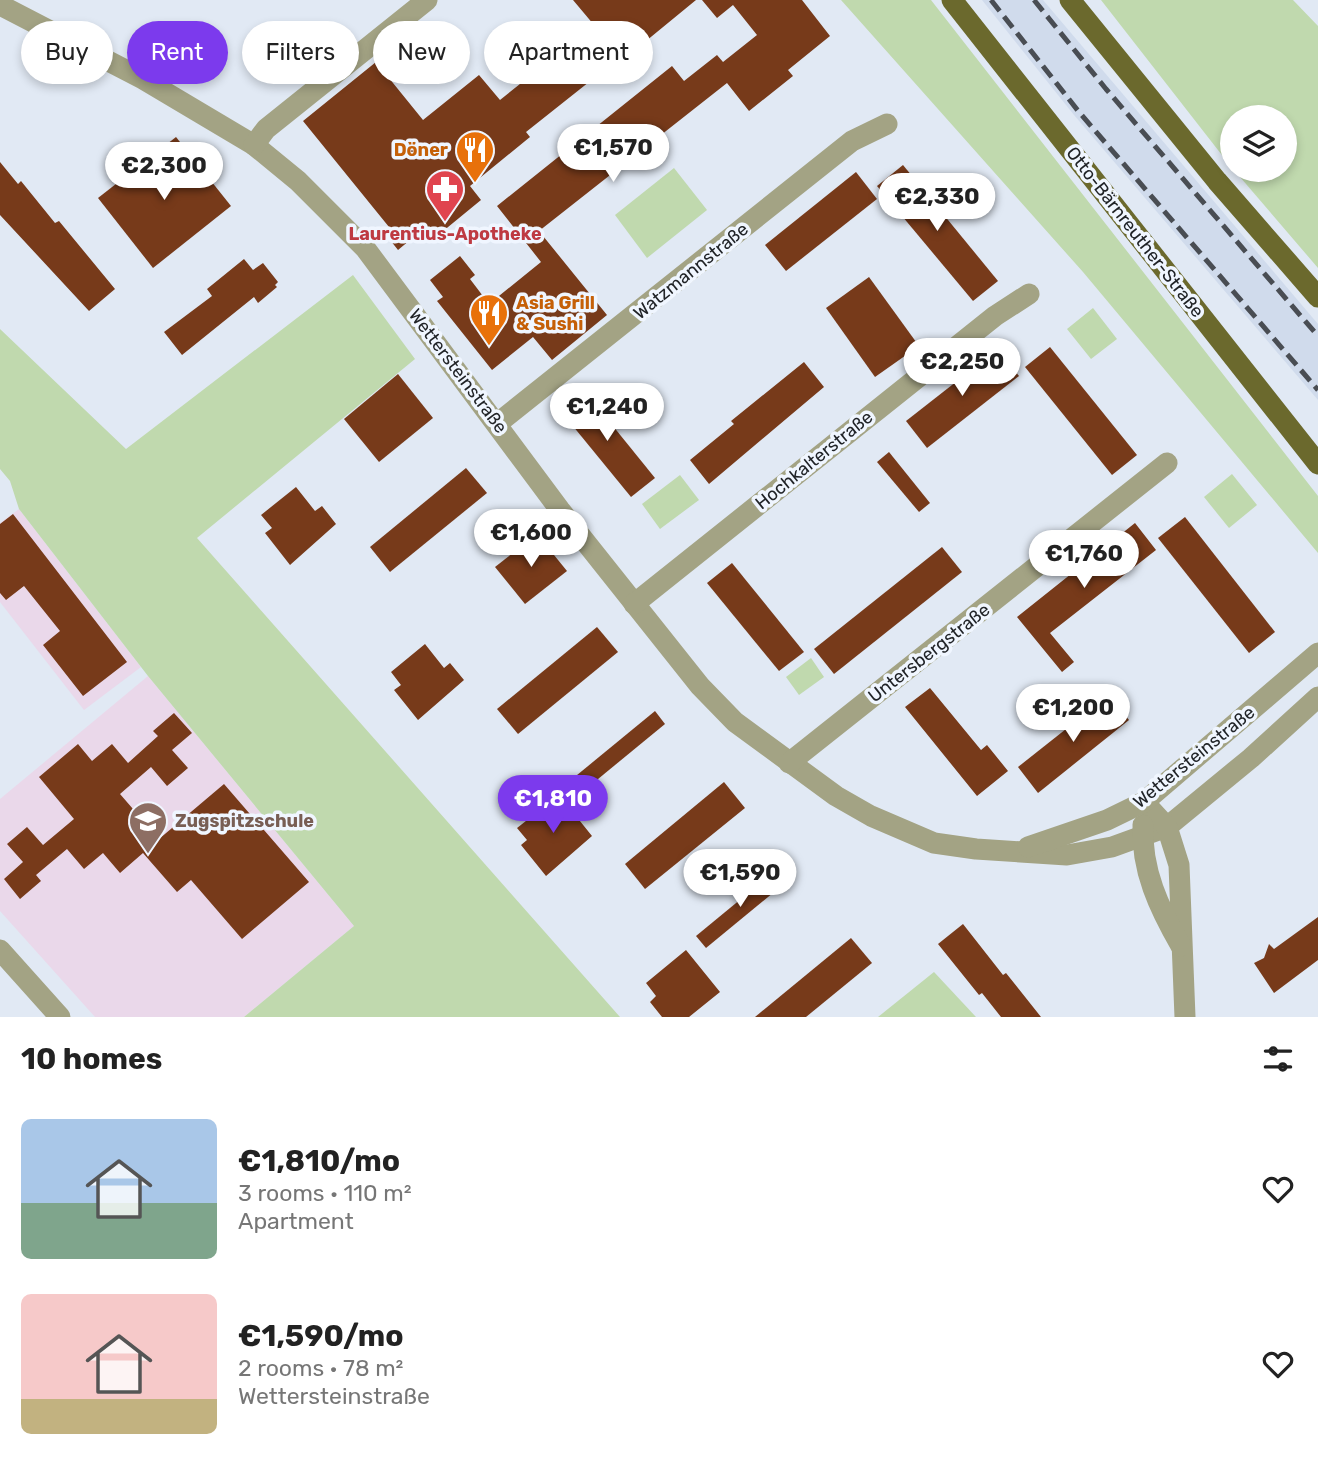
<!DOCTYPE html>
<meta charset="utf-8">
<style>
:root{--surface:#fff;--page:#f6f6f6;--text:#222;--muted:#767676;--accent:#7c3aed}
body{margin:0;font-family:Rubik,sans-serif;background:var(--page);color:var(--text);height:100vh;display:flex;flex-direction:column;font-size:26px;white-space:nowrap}
*{box-sizing:border-box;margin:0}
p{font-size:23px;color:var(--muted)}
.icon{flex:none;width:38px;height:38px;fill:none;stroke:currentColor;stroke-width:2;stroke-linecap:round;stroke-linejoin:round}
.map{position:relative;height:1017px;overflow:hidden}
.side{display:flex;flex-direction:column;background:var(--surface);flex:1}
.side>*{flex:none}
.guide{position:absolute;left:21px;top:21px;width:700px;height:63px;display:flex;gap:14px}
.controls{position:absolute;left:1220px;top:105px;display:grid;gap:14px}
.controls a{display:grid;place-items:center;width:77px;height:77px;border-radius:50%;background:var(--surface);box-shadow:0 4px 10px #0003;font-size:35px}
.price{position:absolute;translate:-50% -60px;padding:0 16px;border-radius:24px;background:#fff;color:#222;font-size:23px;line-height:46px;filter:drop-shadow(0 2px 4px #0008)}
.price::after{content:'';position:absolute;left:50%;top:42px;width:21px;height:16px;margin-left:-10px;background:inherit;clip-path:polygon(0 0,100% 0,50% 100%)}
.price.selected{background:var(--accent);color:#fff}
ul{padding:0;list-style:none}
li{display:flex;align-items:center;gap:21px;height:175px;padding:0 21px}
li span{display:grid;place-items:center;flex:none;width:196px;height:140px;border-radius:10px;color:#555}
li>.icon{margin-inline-start:auto}
span .icon{width:84px;height:84px;fill:#fffc;stroke-width:1}
li b{font-size:30px}
h2{display:flex;justify-content:space-between;align-items:center;height:84px;padding:0 21px;font-size:30px}
.tag{padding:0 24px;border-radius:32px;background:var(--surface);box-shadow:0 4px 10px #0003;font-size:24px;line-height:63px}
.tag.selected{background:var(--accent);color:#fff}
.map>svg:first-child{display:block}
</style>
<div class="map">
<svg width="1318" height="1017" viewBox="0 0 1318 1017">
<rect width="100%" height="100%" fill="#e1e9f4"/>
<polygon fill="#d0dbec" points="982,0 1043,0 1318,324 1318,400 1074,115"/>
<g fill="#ead8ea">
<polygon points="19,509 141,667 84,710 0,602 0,523"/>
<polygon points="148,676 354,926 244,1017 95,1017 0,911 0,799"/>
</g>
<g fill="#c0d9ae">
<polygon points="841,0 931,0 1318,496 1318,553 1083,272"/>
<polygon points="1101,0 1293,0 1318,26 1318,268 1234,170 1284,170 1284,117 1232,117 1232,168"/>
<polygon points="674,168 707,210 647,258 615,215"/>
<polygon points="353,275 415,359 197,538 620,1017 244,1017 354,926 148,676 19,509 10,481 0,469 0,329 126,449"/>
<polygon points="1093,308 1117,339 1091,359 1067,329"/>
<polygon points="1232,474 1257,505 1229,528 1204,497"/>
<polygon points="680,475 699,500 660,529 642,504"/>
<polygon points="811,658 824,677 799,695 786,677"/>
<polygon points="934,972 976,1017 878,1017"/>
</g>
<g fill="#773a1a">
<polygon points="573,0 696,0 646,41 635,27 580,70 589,82 526,132 530,137 470,186 481,200 431,241 422,230 398,250 383,231 389,227 303,121 376,62 423,120 479,75 500,100 594,25"/>
<polygon points="702,0 802,0 830,36 788,70 793,76 749,111 727,83 539,231 607,315 552,360 533,337 492,370 437,301 443,297 430,280 460,256 475,275 470,279 489,304 541,262 497,206 672,66 684,81 717,55 723,62 757,35 733,5 717,18"/>
<polygon points="176,137 231,206 153,268 98,198"/>
<polygon points="0,162 18,184 21,181 55,223 59,221 115,289 89,311 0,215"/>
<polygon points="903,165 998,281 973,301 877,186"/>
<polygon points="856,172 877,199 786,271 765,245"/>
<polygon points="244,259 253,270 263,263 278,282 275,285 277,287 258,303 254,297 182,355 164,332 212,296 207,289"/>
<polygon points="869,277 919,346 875,377 826,308"/>
<polygon points="1050,347 1137,455 1112,475 1025,367"/>
<polygon points="998,349 1019,376 927,448 906,421"/>
<polygon points="804,362 824,387 709,484 690,460 734,424 731,421"/>
<polygon points="398,374 433,418 379,462 344,419"/>
<polygon points="583,389 655,478 631,497 559,409"/>
<polygon points="889,452 930,503 919,512 877,462"/>
<polygon points="466,468 487,493 390,572 370,547"/>
<polygon points="296,487 315,511 322,506 336,524 290,565 265,533 272,528 261,515"/>
<polygon points="13,514 127,662 83,696 43,645 60,631 24,586 6,600 0,593 0,524"/>
<polygon points="1185,517 1275,632 1249,653 1158,538"/>
<polygon points="1135,523 1156,550 1050,633 1074,662 1062,672 1017,617"/>
<polygon points="537,534 567,571 525,604 495,567"/>
<polygon points="942,547 962,572 834,674 814,649"/>
<polygon points="732,563 804,652 779,671 707,583"/>
<polygon points="597,627 618,652 518,734 497,709"/>
<polygon points="425,644 444,668 450,663 464,680 418,720 394,690 401,685 391,672"/>
<polygon points="930,688 981,750 987,745 1008,771 977,796 905,707"/>
<polygon points="1109,695 1129,720 1038,793 1018,767"/>
<polygon points="655,711 665,724 581,793 571,780"/>
<polygon points="174,713 192,733 172,750 188,768 167,786 151,767 120,794 159,839 224,784 309,882 242,939 191,880 177,892 143,853 120,873 103,853 84,869 67,849 36,875 41,881 20,899 4,879 23,862 7,844 27,827 43,845 74,819 39,777 78,744 92,761 112,744 128,763 158,736 153,731"/>
<polygon points="724,782 745,808 645,889 625,864"/>
<polygon points="559,795 592,836 546,876 521,845 527,840 517,828"/>
<polygon points="775,871 785,883 706,948 696,936"/>
<polygon points="1318,917 1318,960 1274,993 1254,963 1264,958 1269,944 1274,949"/>
<polygon points="963,924 1003,975 1006,973 1041,1017 1001,1017 982,993 979,995 938,944"/>
<polygon points="851,938 872,963 806,1017 755,1017"/>
<polygon points="686,950 720,992 689,1017 662,1017 650,1002 656,996 646,983"/>
</g>
<g fill="none" stroke-linecap="round" stroke-linejoin="round">
<g stroke="#a3a384" stroke-width="21">
<polyline points="0,5 143,79 254,145 298,181 365,248 560,510 700,686 735,722 836,796 871,816 934,843 976,849 1067,855 1112,847 1167,827 1251,758 1318,697"/>
<polyline points="254,145 266,129 427,0"/>
<polyline points="498,423 852,141 887,124"/>
<polyline points="634,604 995,316 1029,294"/>
<polyline points="789,763 1167,463"/>
<polyline points="1144,802 1167,827 1179,865 1185,1017"/>
<path d="M1143 825C1141 870 1159 908 1181 946"/>
<polyline points="1028,847 1107,820 1144,802 1318,653"/>
<polyline points="0,950 60,1017"/>
</g>
<g stroke="#6b692d" stroke-width="21">
<polyline points="952,0 1318,464"/>
<polyline points="1070,0 1217,181 1318,297"/>
</g>
<g stroke="#494d53" stroke-width="5" stroke-dasharray="14 7" stroke-linecap="butt">
<polyline points="991,0 1079,112 1318,390"/>
<polyline points="1034,0 1106,89 1318,336"/>
</g>
</g>
<defs>
<symbol id="restaurant-pin" viewBox="-11 -11 22 30"><path d="M0 17L-7.5 6A9.5 9.5 0 1 1 7.5 6Z" fill="#e8710a" stroke="#f0f6ff"/><path d="M-5-6h1v4h1v-4h1v4h1v-4h1v5L-1.5 .5V6h-2V.5L-5-1ZM5-6V6H3V1.5H1.5Q1.5-4 5-6Z" fill="#fff"/></symbol>
<symbol id="pharmacy-pin" viewBox="-11 -11 22 30"><path d="M0 17L-7.5 6A9.5 9.5 0 1 1 7.5 6Z" fill="#e0444e" stroke="#f0f6ff"/><path d="M-2-6h4v4h4v4h-4v4h-4v-4h-4v-4h4Z" fill="#fff"/></symbol>
<symbol id="school-pin" viewBox="-11 -11 22 30"><path d="M0 17L-7.5 6A9.5 9.5 0 1 1 7.5 6Z" fill="#8d6e63" stroke="#f0f6ff"/><path d="M0-5L7-2L0 1L-7-2ZM-4 1L0 2.5L4 1V4Q0 6-4 4Z" fill="#fff"/></symbol>
</defs>
<g fill-rule="evenodd">
<use href="#restaurant-pin" x="453" y="128" width="44" height="60"/>
<use href="#pharmacy-pin" x="423" y="167" width="44" height="60"/>
<use href="#restaurant-pin" x="467" y="291" width="44" height="60"/>
<use href="#school-pin" x="126" y="799" width="44" height="60"/>
</g>
<g text-anchor="middle" dominant-baseline="central" stroke-width="7" stroke-linejoin="round" paint-order="stroke">
<g font-size="18" font-weight="bold" fill="#c56008" stroke="#f0f6ff" text-anchor="end">
<text x="448" y="150">Döner</text>
<text x="516" y="303" text-anchor="start">Asia Grill<tspan x="516" dy="21">&amp; Sushi</tspan></text>
</g>
<g font-size="18" fill="#212428" stroke="#f0f6ff">
<text transform="translate(1135 232) rotate(52)">Otto-Bärnreuther-Straße</text>
<text transform="translate(691 271) rotate(-39)">Watzmannstraße</text>
<text transform="translate(458 371) rotate(53)">Wettersteinstraße</text>
<text transform="translate(814 460) rotate(-39)">Hochkalterstraße</text>
<text transform="translate(929 653) rotate(-38)">Untersbergstraße</text>
<text transform="translate(1194 757) rotate(-39)">Wettersteinstraße</text>
</g>
<g font-size="18" font-weight="bold" fill="#be3a42" stroke="#f0f6ff">
<text x="445" y="234">Laurentius-Apotheke</text>
</g>
<g font-size="18" font-weight="bold" fill="#785e54" stroke="#f0f6ff" text-anchor="start">
<text x="175" y="821">Zugspitzschule</text>
</g>
</g>
</svg>
<div class="controls">
<a><svg class="icon" aria-label="layers" viewBox="0 0 24 24"><path d="M12 4l9 5-9 5-9-5zM3 14l9 5 9-5"/></svg></a>
</div>
<b class="price" style="left:613px;top:184px">€1,570</b>
<b class="price" style="left:164px;top:202px">€2,300</b>
<b class="price" style="left:937px;top:233px">€2,330</b>
<b class="price" style="left:962px;top:398px">€2,250</b>
<b class="price" style="left:607px;top:443px">€1,240</b>
<b class="price" style="left:531px;top:569px">€1,600</b>
<b class="price" style="left:1084px;top:590px">€1,760</b>
<b class="price" style="left:1073px;top:744px">€1,200</b>
<b class="price selected" style="left:553px;top:835px">€1,810</b>
<b class="price" style="left:740px;top:909px">€1,590</b>
<div class="guide">
<a class="tag">Buy</a>
<a class="tag selected">Rent</a>
<a class="tag">Filters</a>
<a class="tag">New</a>
<a class="tag">Apartment</a>
</div>
</div>
<section class="side">
<h2>10 homes<svg class="icon" aria-label="filters" viewBox="0 0 24 24"><path d="M4 7h16M4 17h16"/><circle cx="9" cy="7" r="2"/><circle cx="15" cy="17" r="2"/></svg></h2>
<ul>
<li><span style="background:linear-gradient(#a9c7e8 60%,#7fa58c 0)"><svg class="icon" aria-label="home" viewBox="0 0 24 24"><path d="M3 11l9-7 9 7M6 9v11h12V9"/></svg></span><div><b>€1,810/mo</b><p>3 rooms · 110 m²</p><p>Apartment</p></div><svg class="icon" aria-label="heart" viewBox="0 0 24 24"><path d="M12 20l-8-8c-3-5 5-10 8-4 3-6 11-1 8 4z"/></svg></li>
<li><span style="background:linear-gradient(#f6c9c9 75%,#c2b280 0)"><svg class="icon" aria-label="home" viewBox="0 0 24 24"><path d="M3 11l9-7 9 7M6 9v11h12V9"/></svg></span><div><b>€1,590/mo</b><p>2 rooms · 78 m²</p><p>Wettersteinstraße</p></div><svg class="icon" aria-label="heart" viewBox="0 0 24 24"><path d="M12 20l-8-8c-3-5 5-10 8-4 3-6 11-1 8 4z"/></svg></li>
</ul>
</section>
